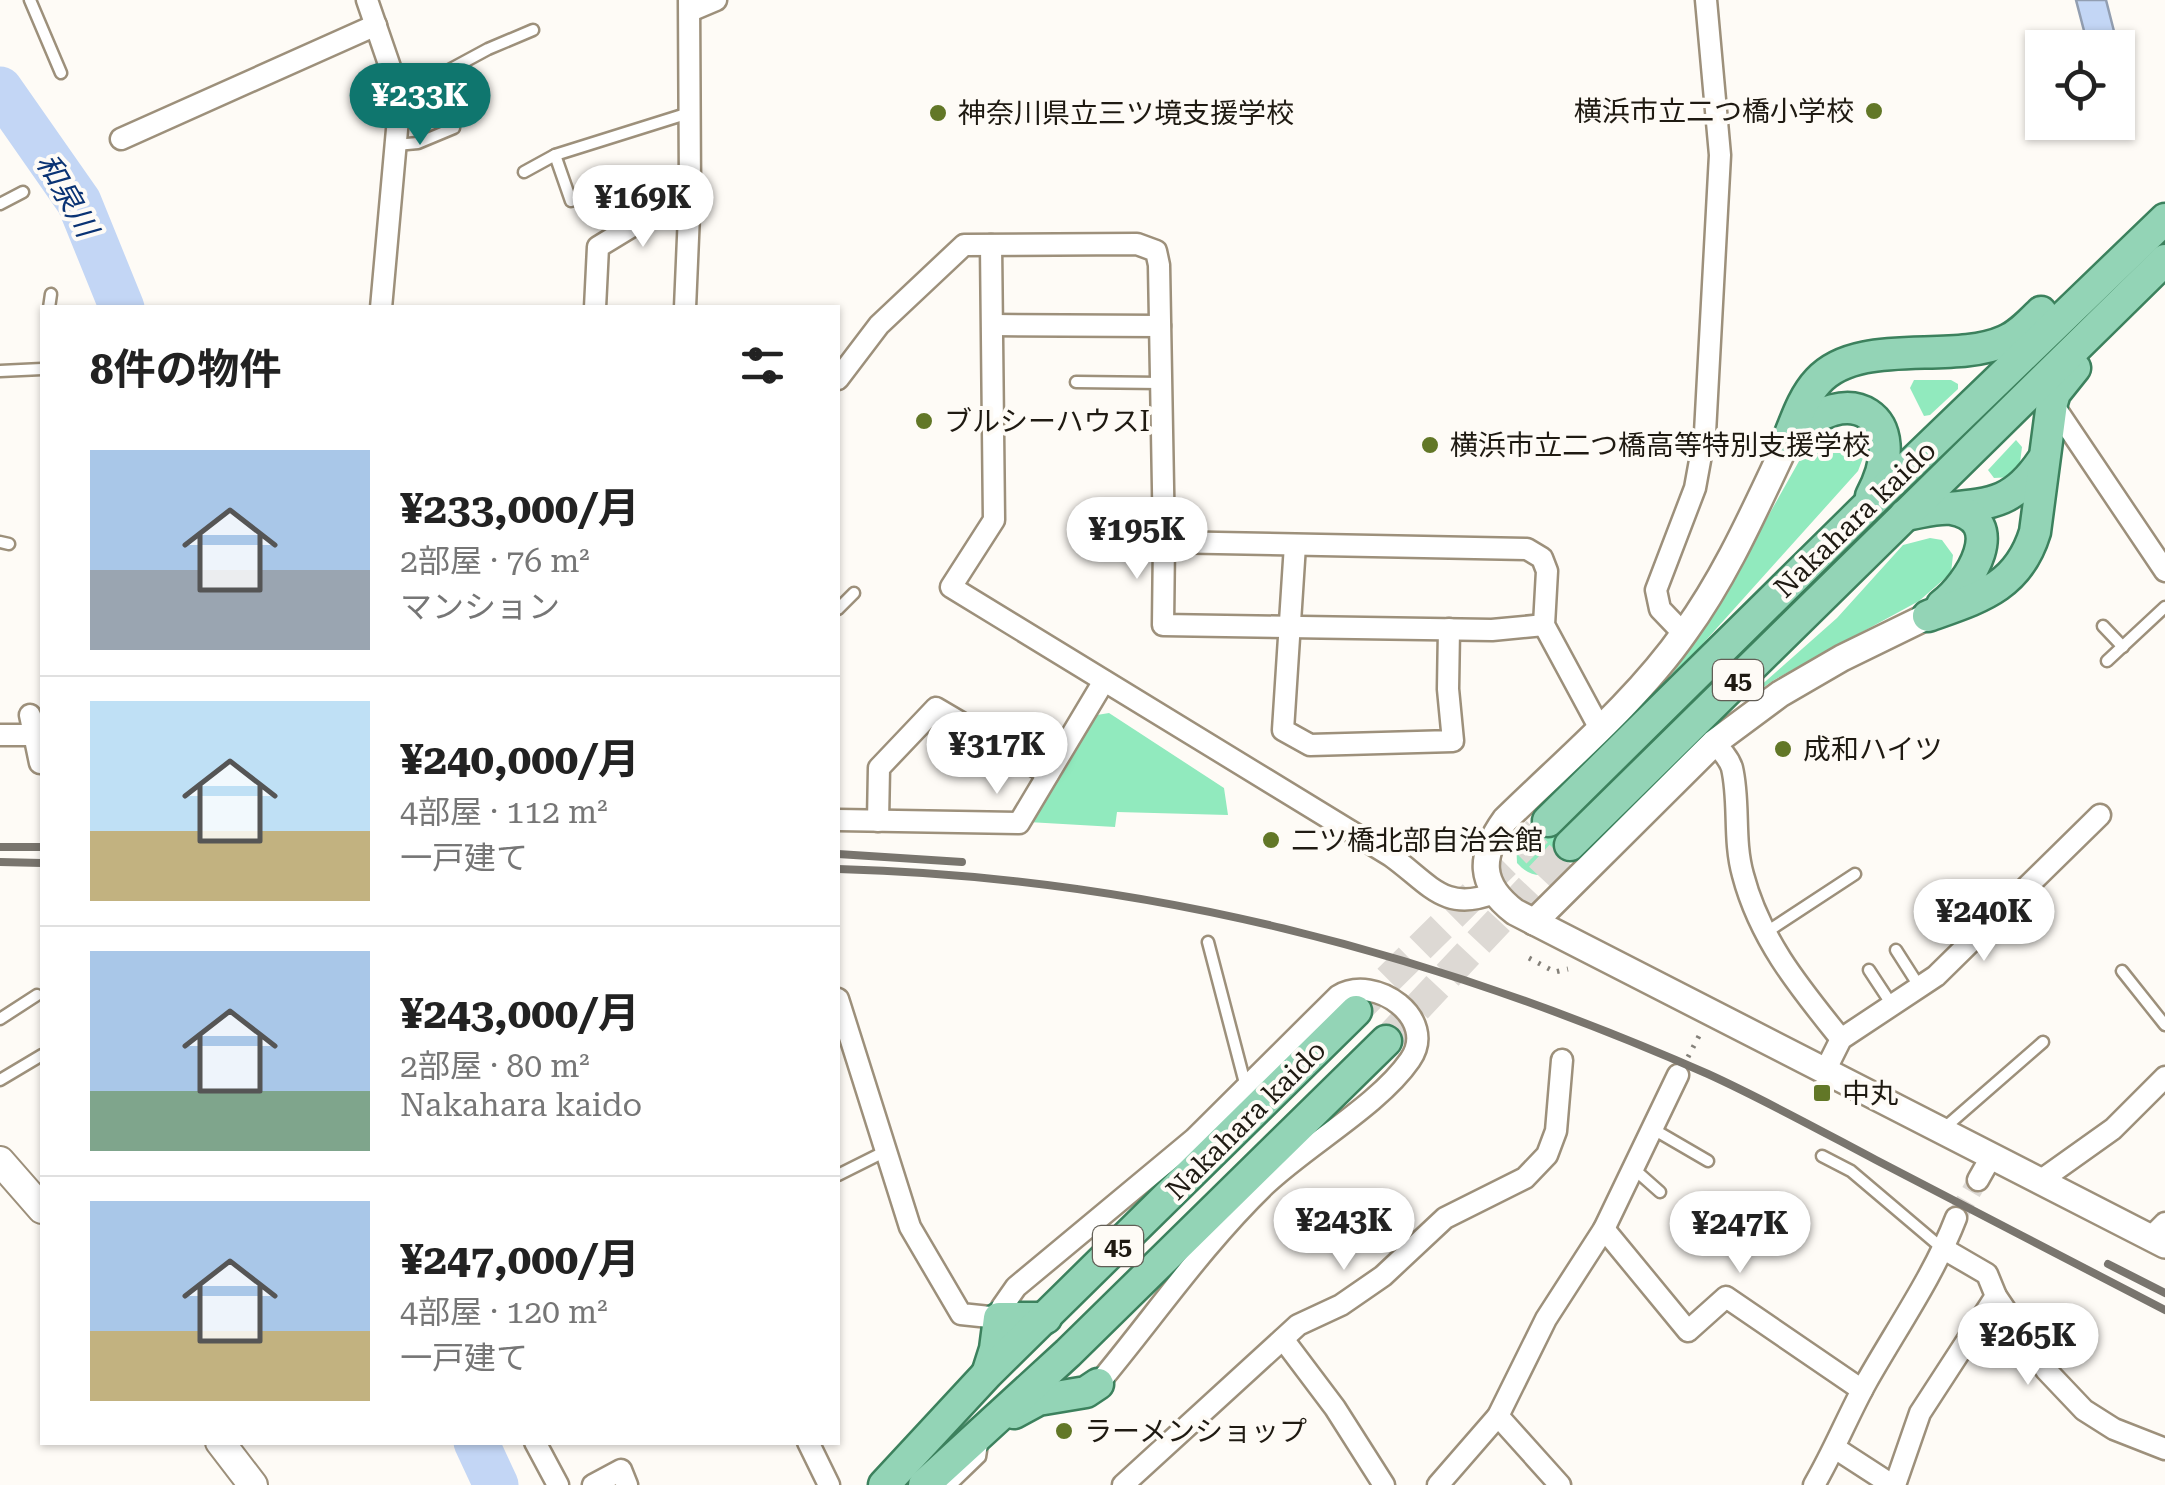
<!DOCTYPE html>
<html lang="ja">
<meta charset="utf-8">
<style>
:root{--surface:#fff;--page:#f6f6f6;--text:#222;--muted:#767676;--line:#e0e0e0;--accent:#0f766e}
body{margin:0;font-family:"Roboto Serif","Noto Sans JP",serif;background:var(--page);color:var(--text);height:100vh;display:flex;flex-direction:column;font-size:38px;white-space:nowrap}
*{box-sizing:border-box;margin:0}
p{font-size:32px;color:var(--muted)}
.icon{flex:none;width:55px;height:55px;fill:none;stroke:currentColor;stroke-width:2;stroke-linecap:round;stroke-linejoin:round}
.map{position:relative;flex:1;overflow:hidden}
.sheet{position:absolute;left:40px;top:305px;width:800px;height:1140px;display:flex;flex-direction:column;background:var(--surface);border-radius:0px;box-shadow:0 2px 8px #0004}
.sheet>*{flex:none}
.fabs{position:absolute;left:2025px;top:30px;display:grid;gap:20px}
.fabs a{display:grid;place-items:center;width:110px;height:110px;border-radius:0px;background:var(--surface);box-shadow:0 2px 8px #0004;font-size:50px}
.price{position:absolute;translate:-50% -85px;padding:0 22px;border-radius:35px;background:#fff;color:#222;font-size:32px;line-height:65px;filter:drop-shadow(0 2px 5px #0008)}
.price::after{content:'';position:absolute;left:50%;top:60px;width:30px;height:22px;margin-left:-15px;background:inherit;clip-path:polygon(0 0,100% 0,50% 100%)}
.price.on{background:var(--accent);color:#fff}
ul{padding:0;list-style:none}
li{display:flex;align-items:center;gap:30px;height:250px;padding:0 50px}
li+li{border-top:2px solid var(--line)}
li span{display:grid;place-items:center;flex:none;width:280px;height:200px;border-radius:0px;color:#555}
li>.icon{margin-inline-start:auto}
span .icon{width:120px;height:120px;fill:#fffc;stroke-width:1}
li b{font-size:42px}
h2{display:flex;justify-content:space-between;align-items:center;height:120px;padding:0 50px;font-size:42px}
.map>svg:first-child{display:block}
</style>
<div class="map">
<svg width="2165" height="1485" viewBox="0 0 2165 1485">
<rect width="100%" height="100%" fill="#fefbf6"/>
<g fill="#91eabe">
<polygon points="1914,380 1951,380 1958,384 1958,389 1930,415 1924,416 1910,388"/>
<polygon points="1832,434 1849,435 1857,440 1863,458 1858,471 1672,678 1670,677 1726,591 1807,447 1816,439"/>
<polygon points="2016,440 2022,447 2019,471 2013,477 1994,478 1988,470"/>
<polygon points="1930,538 1942,540 1953,555 1951,573 1919,601 1774,680 1741,703 1837,618 1903,545"/>
<polygon points="1109,713 1224,788 1228,815 1117,812 1115,827 1028,822 1097,715"/>
<path d="M1535 818 1574 856C1556 873 1537 885 1517 863L1516 841Z"/>
</g>
<polygon fill="#c3d6f5" stroke="#929eb1" stroke-width="2.5" points="2076,0 2106,0 2116,39 2088,46"/>
<g fill="none" stroke-linecap="round" stroke-linejoin="round">
<g stroke="#c3d6f5" stroke-width="45">
<polyline points="0,89 79,202 122,308"/>
<polyline points="476,1442 496,1485"/>
</g>
<polyline stroke="#ddd9d4" stroke-width="20" stroke-dasharray="20 10" stroke-linecap="butt" points="1956,1218 1978,1180"/>
<g stroke="#ddd9d4" stroke-width="30" stroke-dasharray="30 15" stroke-linecap="butt">
<polyline points="1356,1011 1548,821"/>
<polyline points="1386,1041 1570,845"/>
</g>
<defs>
<g id="service">
<polyline points="30,0 61,73"/>
<polyline points="401,96 488,49 533,30"/>
<polyline points="396,145 418,143 454,128"/>
<polyline points="555,155 571,201"/>
<polyline points="524,172 555,155 689,113"/>
<polyline points="0,204 23,192"/>
<polyline points="49,308 51,294"/>
<polyline points="0,371 42,369"/>
<polyline points="1076,382 1161,383"/>
<polyline points="0,542 9,544"/>
<polyline points="838,609 854,593"/>
<polyline points="2103,626 2123,647"/>
<polyline points="2107,661 2165,607"/>
<polyline points="1765,933 1855,874"/>
<polyline points="1208,942 1246,1087"/>
<polyline points="1896,950 1919,986"/>
<polyline points="1869,970 1892,1005"/>
<polyline points="2122,971 2165,1025"/>
<polyline points="0,1019 37,995"/>
<polyline points="0,1080 42,1055"/>
<polyline points="1653,1129 1708,1161"/>
<polyline points="1942,1130 2043,1042"/>
<polyline points="1822,1156 1851,1171 1943,1249"/>
<polyline points="1634,1169 1660,1192"/>
<polyline points="838,1175 884,1152"/>
<polyline points="951,1485 980,1457 982,1444"/>
</g>
<g id="minor">
<polyline points="367,0 400,96 381,308"/>
<polyline points="690,11 716,0"/>
<polyline points="121,139 376,25"/>
<path d="M991 245 994 520 951 587 1391 856C1429 883 1444 913 1494 893"/>
<polyline points="595,308 598,247 690,191"/>
<polyline points="685,308 690,191 689,0"/>
<polyline points="993,325 1160,326"/>
<polyline points="838,379 879,325 964,245 1137,244 1156,251 1159,265 1164,542 1527,549 1542,558 1547,571 1544,625 1599,727"/>
<polyline points="2052,403 2165,571"/>
<polyline points="1164,542 1163,625 1492,630 1544,625"/>
<polyline points="1295,545 1283,730 1310,745 1453,741 1448,689 1449,629"/>
<polyline points="1684,634 1660,609 1656,590 1695,488 1705,433 1720,155 1706,0"/>
<polyline points="30,715 40,763"/>
<polyline points="0,735 34,735"/>
<path d="M1714 743C1721 750 1729 758 1732 768 1740 802 1733 840 1743 875 1760 940 1800 988 1841 1039"/>
<polyline points="838,820 1019,823 1104,681"/>
<polyline points="878,821 879,768 936,708 1048,774"/>
<path d="M838 999 910 1227 961 1314 999 1318 1002 1307 1016 1287 1194 1139 1338 996C1375 973 1439 1019 1410 1060 1379 1105 1307 1145 1265 1185 1202 1246 1154 1317 1098 1384"/>
<polyline points="1824,1073 1841,1039 1936,976 2100,815"/>
<polyline points="1978,1180 1991,1157"/>
<polyline points="2040,1181 2113,1129 2165,1077"/>
<polyline points="1604,1229 1688,1331 1726,1297 1862,1390"/>
<polyline points="2150,1238 2165,1223"/>
<polyline points="1944,1249 1987,1274 1996,1296 2046,1370 2084,1410 2114,1429 2165,1449"/>
<polyline points="1283,1339 1335,1408 1384,1485"/>
<polyline points="1498,1416 1560,1485"/>
<polyline points="535,1442 558,1485"/>
<polyline points="808,1442 829,1485"/>
<polyline points="1835,1448 1892,1485"/>
<polyline points="593,1485 621,1470 627,1485"/>
<polyline points="1123,1485 1298,1325 1341,1305 1383,1276 1445,1218 1525,1178 1547,1155 1556,1131 1562,1060"/>
<polyline points="1438,1485 1498,1416 1546,1319 1604,1229 1678,1075"/>
<path d="M1814 1485C1834 1451 1848 1415 1867 1381 1897 1328 1934 1275 1956 1218"/>
<polyline points="1895,1485 1920,1413 1996,1296"/>
</g>
<g id="tertiary">
<path d="M1786 444C1755 509 1727 574 1685 632 1636 702 1566 760 1505 820 1479 856 1478 884 1515 912L2165 1245"/>
<polyline points="1534,922 1714,743 1780,694 1842,658 1928,616"/>
</g>
<g id="secondary">
<polyline points="0,1161 42,1209"/>
<polyline points="220,1442 253,1485"/>
</g>
<g id="primary">
<path d="M1791 438C1847 377 1914 416 1871 496"/>
<path d="M1786 444C1795 423 1802 398 1818 381 1859 336 1952 365 2005 341 2019 335 2030 323 2041 312"/>
<path d="M1948 508C1994 504 2015 501 2042 461"/>
<path d="M1905 515C1920 513 1937 507 1952 509 2010 520 1970 584 1942 605"/>
<path d="M1928 616C1978 598 2018 588 2035 532L2052 403 2055 393 2075 368"/>
<polyline points="1548,821 1861,512 2165,219"/>
<polyline points="1570,845 2165,260"/>
<polyline points="988,1371 995,1349 999,1318 1046,1318"/>
<polyline points="1014,1413 1038,1400 1086,1392 1098,1384"/>
<polyline points="884,1485 987,1374 1356,1011"/>
<polyline points="924,1485 1068,1353 1386,1041"/>
</g>
</defs>
<use href="#service" stroke="#9d907b" stroke-width="15"/>
<use href="#minor" stroke="#9d907b" stroke-width="25"/>
<use href="#tertiary" stroke="#9d907b" stroke-width="30"/>
<use href="#secondary" stroke="#9d907b" stroke-width="32"/>
<use href="#primary" stroke="#3c815d" stroke-width="35"/>
<g stroke="#848079" stroke-width="5" stroke-dasharray="2.5 8" stroke-linecap="butt">
<polyline points="1529,958 1555,972 1568,969"/>
<polyline points="1688,1057 1699,1036 1703,1038"/>
</g>
<use href="#service" stroke="#fff" stroke-width="10"/>
<use href="#minor" stroke="#fff" stroke-width="20"/>
<use href="#tertiary" stroke="#fff" stroke-width="25"/>
<use href="#secondary" stroke="#fff" stroke-width="28"/>
<use href="#primary" stroke="#93d4b6" stroke-width="30"/>
<g stroke="#79756e" stroke-width="8">
<polyline points="0,847 42,847"/>
<polyline points="838,854 962,862"/>
<polyline points="0,862 42,863"/>
<path d="M838 869C1144 877 1429 951 1708 1074 1765 1100 1821 1131 1876 1160 1972 1210 2069 1260 2165 1310"/>
<polyline points="2108,1264 2165,1293"/>
</g>
</g>
<g fill="#627727" stroke="#fefbf6" stroke-width="4">
<circle cx="1874" cy="111" r="10"/>
<circle cx="938" cy="113" r="10"/>
<circle cx="924" cy="421" r="10"/>
<circle cx="1430" cy="445" r="10"/>
<circle cx="1783" cy="749" r="10"/>
<circle cx="1271" cy="840" r="10"/>
<rect x="1812" y="1083" width="20" height="20" rx="5"/>
<circle cx="1064" cy="1431" r="10"/>
</g>
<g text-anchor="middle" dominant-baseline="central" stroke-width="8" stroke-linejoin="round" paint-order="stroke">
<g fill="#fefbf6" stroke="#625e56" stroke-width="2.5">
<rect x="1713" y="660" width="50" height="40" rx="8"/>
<rect x="1093" y="1226" width="50" height="40" rx="8"/>
</g>
<g font-size="25" font-weight="bold" fill="#1f1a12">
<text x="1738" y="680">45</text>
<text x="1118" y="1246">45</text>
</g>
<g font-size="28" fill="#1f1a12" stroke="#fefbf6" text-anchor="start">
<text x="1854" y="111" text-anchor="end">横浜市立二つ橋小学校</text>
<text x="958" y="113">神奈川県立三ツ境支援学校</text>
<text x="944" y="421">ブルシーハウスI</text>
<text x="1450" y="445">横浜市立二つ橋高等特別支援学校</text>
<text x="1803" y="749">成和ハイツ</text>
<text x="1291" y="840">二ツ橋北部自治会館</text>
<text x="1842" y="1093">中丸</text>
<text x="1084" y="1431">ラーメンショップ</text>
</g>
<g font-size="28" fill="#1f1a12" stroke="#fefbf6">
<text transform="translate(1855 519) rotate(-44)">Nakahara kaido</text>
<text transform="translate(1246 1120) rotate(-45)">Nakahara kaido</text>
</g>
<g font-size="30" font-style="italic" fill="#0a3374" stroke="#fefbf6">
<text transform="translate(67 195) rotate(60)">和泉川</text>
</g>
</g>
</svg>
<div class="fabs">
<a><svg class="icon" aria-label="locate" viewBox="0 0 24 24"><circle cx="12" cy="12" r="6"/><path d="M12 2v4M12 18v4M2 12h4M18 12h4"/></svg></a>
</div>
<b class="price on" style="left:420px;top:148px">¥233K</b>
<b class="price" style="left:643px;top:250px">¥169K</b>
<b class="price" style="left:1137px;top:582px">¥195K</b>
<b class="price" style="left:997px;top:797px">¥317K</b>
<b class="price" style="left:1984px;top:964px">¥240K</b>
<b class="price" style="left:1344px;top:1273px">¥243K</b>
<b class="price" style="left:1740px;top:1276px">¥247K</b>
<b class="price" style="left:2028px;top:1388px">¥265K</b>
<section class="sheet">
<h2>8件の物件<svg class="icon" aria-label="filters" viewBox="0 0 24 24"><path d="M4 7h16M4 17h16"/><circle cx="9" cy="7" r="2"/><circle cx="15" cy="17" r="2"/></svg></h2>
<ul>
<li><span style="background:linear-gradient(#a9c7e8 60%,#9aa5b1 0)"><svg class="icon" aria-label="home" viewBox="0 0 24 24"><path d="M3 11l9-7 9 7M6 9v11h12V9"/></svg></span><div><b>¥233,000/月</b><p>2部屋 · 76 m²</p><p>マンション</p></div></li>
<li><span style="background:linear-gradient(#bfe0f5 65%,#c2b280 0)"><svg class="icon" aria-label="home" viewBox="0 0 24 24"><path d="M3 11l9-7 9 7M6 9v11h12V9"/></svg></span><div><b>¥240,000/月</b><p>4部屋 · 112 m²</p><p>一戸建て</p></div></li>
<li><span style="background:linear-gradient(#a9c7e8 70%,#7fa58c 0)"><svg class="icon" aria-label="home" viewBox="0 0 24 24"><path d="M3 11l9-7 9 7M6 9v11h12V9"/></svg></span><div><b>¥243,000/月</b><p>2部屋 · 80 m²</p><p>Nakahara kaido</p></div></li>
<li><span style="background:linear-gradient(#a9c7e8 65%,#c2b280 0)"><svg class="icon" aria-label="home" viewBox="0 0 24 24"><path d="M3 11l9-7 9 7M6 9v11h12V9"/></svg></span><div><b>¥247,000/月</b><p>4部屋 · 120 m²</p><p>一戸建て</p></div></li>
</ul>
</section>
</div>
